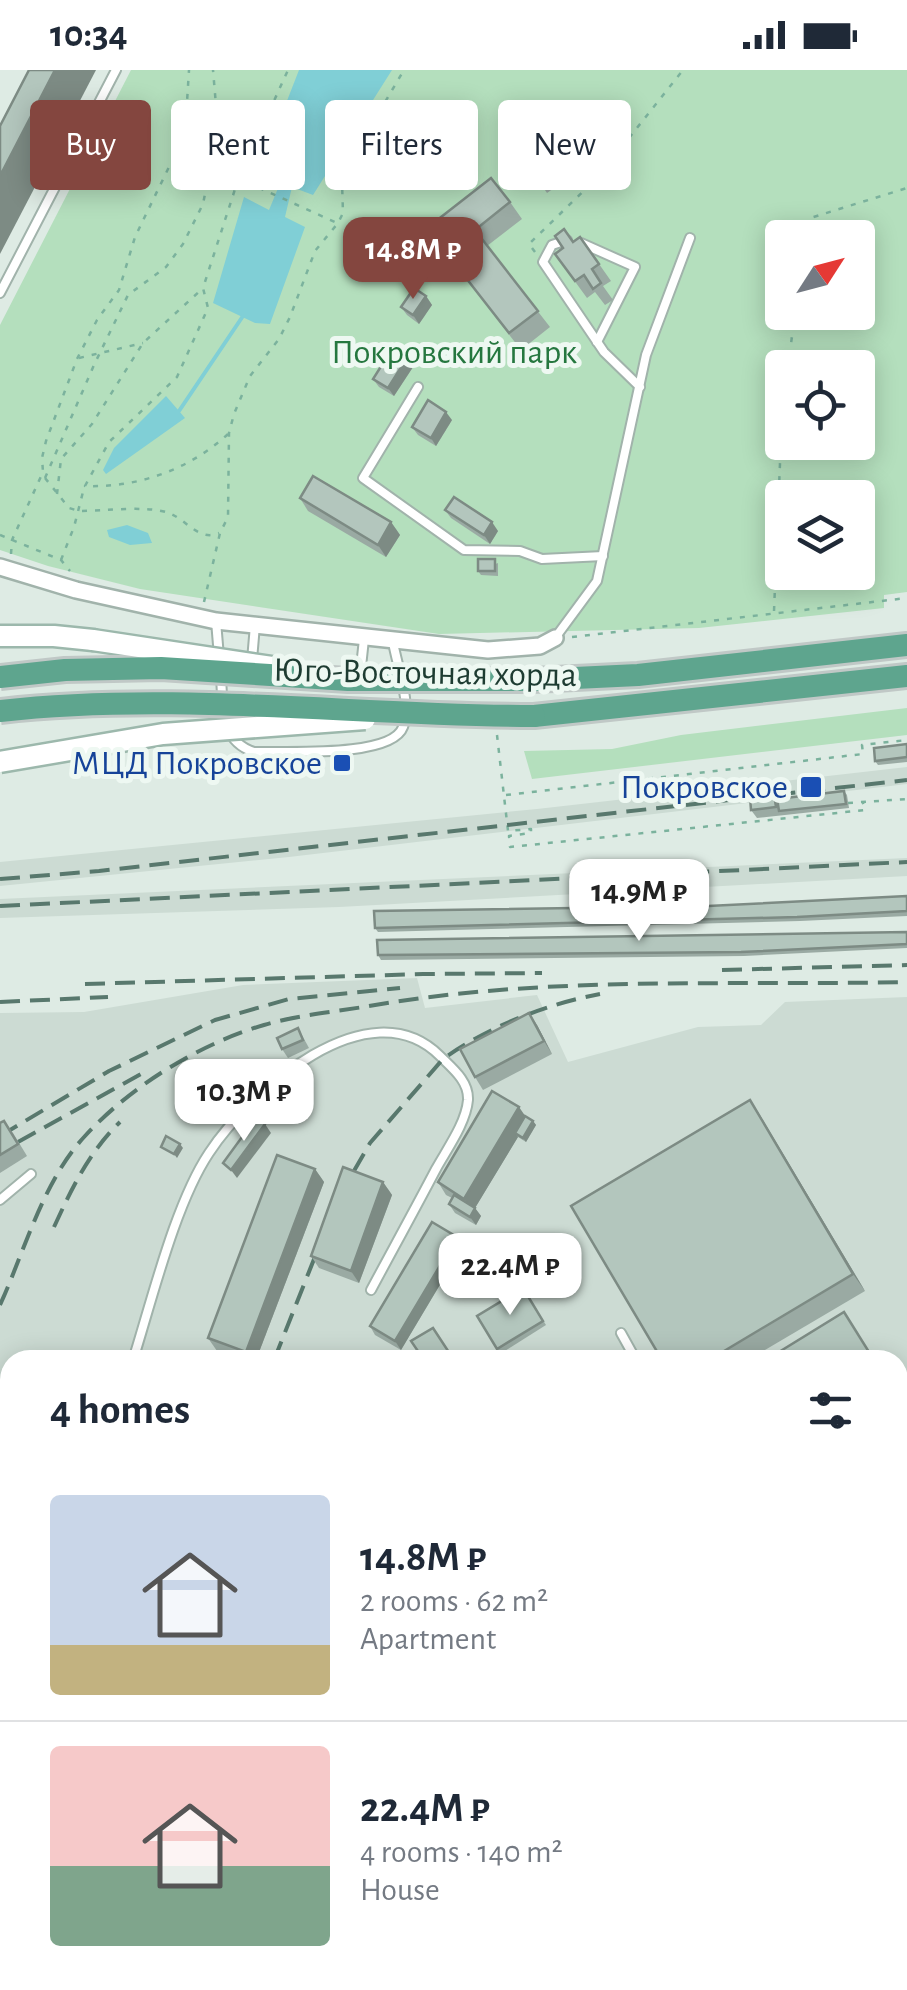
<!DOCTYPE html>
<meta charset="utf-8">
<style>
:root{--surface:#fff;--page:#f6f6f7;--text:#1f2937;--muted:#747a83;--line:#e0e1e3;--accent:#84463f}
body{margin:0;font-family:"Alegreya Sans",sans-serif;background:var(--page);color:var(--text);height:100vh;display:flex;flex-direction:column;font-size:38px;white-space:nowrap}
*{box-sizing:border-box;margin:0}
p{font-size:32px;color:var(--muted)}
.icon{flex:none;width:55px;height:55px;fill:none;stroke:currentColor;stroke-width:2;stroke-linecap:round;stroke-linejoin:round}
.map{position:relative;flex:1;overflow:hidden}
.details{position:absolute;left:0px;top:1280px;width:908px;height:640px;display:flex;flex-direction:column;background:var(--surface);border-radius:30px 30px 0 0;box-shadow:0 5px 25px #0003}
.details>*{flex:none}
.banner{position:absolute;left:30px;top:30px;width:848px;height:90px;display:flex;gap:20px}
.needle{width:65px;rotate:54deg}
.buttons{position:absolute;left:765px;top:150px;display:grid;gap:20px}
.buttons a{display:grid;place-items:center;width:110px;height:110px;border-radius:10px;background:var(--surface);box-shadow:0 5px 25px #0003;font-size:50px}
.price{position:absolute;translate:-50% -85px;padding:0 22px;border-radius:20px;background:#fff;color:#222;font-size:32px;line-height:65px;filter:drop-shadow(0 2px 5px #0008)}
.price::after{content:'';position:absolute;left:50%;top:60px;width:30px;height:22px;margin-left:-15px;background:inherit;clip-path:polygon(0 0,100% 0,50% 100%)}
.price.active{background:var(--accent);color:#fff}
ul{padding:0;list-style:none}
li{display:flex;align-items:center;gap:30px;height:250px;padding:0 50px}
li+li{border-top:2px solid var(--line)}
li span{display:grid;place-items:center;flex:none;width:280px;height:200px;border-radius:10px;color:#555}
li>.icon{margin-inline-start:auto}
span .icon{width:120px;height:120px;fill:#fffc;stroke-width:1}
li b{font-size:42px}
h2{display:flex;justify-content:space-between;align-items:center;height:120px;padding:0 50px;font-size:42px}
.chip{padding:0 35px;border-radius:10px;background:var(--surface);box-shadow:0 5px 25px #0003;font-size:35px;line-height:90px}
.chip.active{background:var(--accent);color:#fff}
.status{display:flex;justify-content:space-between;align-items:center;height:70px;padding:0 50px;background:var(--surface);direction:ltr}
.status svg{height:28px;fill:currentColor}
.map>svg:first-child{display:block}
</style>
<div class="status"><b>10:34</b><svg viewBox="0 0 49 12"><path d="M0 12V9h3v3zM5 12V6h3v6zM10 12V3h3v9zM15 12V0h3v12zM26 1h20v11H26zM47 4h2v5h-2z"/></svg></div>
<div class="map">
<svg width="907" height="1920" viewBox="0 0 907 1920">
<rect width="100%" height="100%" fill="#deebe4"/>
<g fill="#ccdbd3">
<polygon points="907,697 907,714 289,787 0,816 0,792 537,739"/>
<polygon points="907,788 907,806 339,837 0,848 0,829"/>
<polygon points="417,908 425,938 537,925 568,992 698,957 761,955 785,932 907,927 907,1436 898,1442 898,1290 10,1290 10,1910 69,1910 54,1920 0,1920 0,943 84,942 243,915"/>
<polygon points="907,1812 907,1920 733,1920 749,1910 898,1910 898,1818"/>
</g>
<g fill="#b4dfbd" fill-rule="evenodd">
<path d="M131 0H907V522L884 525V538L699 558 439 564 140 519 48 496 0 480V255ZM782 168H858V242H782ZM782 298H858V372H782ZM782 428H858V502H782Z"/>
<polygon points="907,638 907,665 532,709 524,681 612,679 681,665"/>
<polygon points="907,1532 907,1809 898,1815 898,1538"/>
<path d="M281 1910H742C723 1920 713 1920 694 1910L678 1920H264Z"/>
</g>
<g fill="#80cfd6">
<polygon points="299,0 392,0 313,125 292,117 285,147 305,157 270,254 255,253 213,233 244,127 269,140 281,111 260,100"/>
<polygon points="166,326 185,348 106,404 103,400 114,378"/>
<polygon points="127,455 148,463 152,473 130,475 109,467 107,460"/>
</g>
<g fill="none" stroke-linecap="round" stroke-linejoin="round">
<polyline stroke="#80cfd6" stroke-width="4" points="179,341 243,246"/>
<defs>
<g id="service">
<polyline points="567,170 552,175 543,192 604,282 640,317"/>
<polyline points="581,173 635,197 597,272"/>
<polyline points="0,223 116,0"/>
<polyline points="418,317 363,408 464,480 520,481 542,489 603,486"/>
<polyline points="216,551 219,587"/>
<polyline points="555,568 597,511 646,285 690,168"/>
<polyline points="252,590 255,555"/>
<path d="M221 606C223 637 220 671 254 682 285 681 392 688 403 657 412 634 397 596 393 572"/>
<polyline points="360,606 364,569"/>
<polyline points="0,1130 31,1104"/>
<polyline points="621,1263 636,1290"/>
<path d="M133 1290C152 1230 175 1134 209 1083 249 1022 369 915 440 986 452 998 469 1011 468 1030 466 1053 447 1079 436 1099 415 1139 393 1179 371 1220"/>
<polyline points="0,1700 10,1669"/>
<polyline points="0,1845 10,1861"/>
<polyline points="45,1910 52,1920"/>
</g>
<polyline id="minor" points="0,497 76,520 216,551 488,580 540,576 555,568"/>
<g id="secondary">
<polyline points="0,566 54,566 93,570"/>
<polyline points="898,1479 907,1473"/>
<polyline points="898,1509 907,1504"/>
<polyline points="153,1920 170,1910"/>
<polyline points="204,1920 220,1910"/>
</g>
<g id="primary">
<polyline points="533,610 638,605 907,575"/>
<polyline points="534,646 907,606"/>
</g>
</defs>
<use href="#service" stroke="#a1b3ab" stroke-width="12"/>
<use href="#minor" stroke="#a1b3ab" stroke-width="20"/>
<use href="#secondary" stroke="#9cb8ac" stroke-width="25"/>
<use href="#primary" stroke="#c0c8c6" stroke-width="28"/>
<g stroke="#7bb29d" stroke-width="2.5" stroke-dasharray="5 8" stroke-linecap="butt">
<polyline points="172,91 253,115 337,153"/>
<polyline points="805,168 807,149 907,118"/>
<polyline points="535,182 529,174 598,107 683,0"/>
<polyline points="79,288 143,273"/>
<polyline points="788,298 795,242"/>
<path d="M228 364C189 400 137 418 85 416L109 372 177 307 208 238 203 218 238 110 288 0"/>
<polyline points="45,408 94,295 128,225 166,197 183,174 203,134 218,59 213,0"/>
<path d="M45 408 69 438 79 441C104 441 147 435 169 443 187 450 199 472 219 463"/>
<polyline points="57,424 61,389 92,354 143,273 202,219"/>
<polyline points="0,465 61,490 70,501"/>
<polyline points="11,484 12,470 43,402 42,388 46,371 77,289 97,250 119,220 135,167 185,64 189,0"/>
<polyline points="61,490 74,457 84,418"/>
<polyline points="204,532 220,463 228,447 229,363 234,344 250,306 279,269 290,247 315,181 338,153 343,143 342,112 353,86 404,0"/>
<polyline points="774,541 782,344"/>
<polyline points="572,567 907,528"/>
<polyline points="497,665 508,761 531,759 531,763 509,766 510,777 865,740 863,733"/>
<polyline points="506,725 863,684 862,675 907,670"/>
<polyline points="848,733 907,729"/>
<polyline points="898,1782 907,1777"/>
<polyline points="675,1920 694,1910"/>
</g>
<use href="#service" stroke="#fff" stroke-width="8"/>
<use href="#minor" stroke="#fff" stroke-width="15"/>
<use href="#secondary" stroke="#fff" stroke-width="20"/>
<use href="#primary" stroke="#5ea58e" stroke-width="22"/>
<g stroke="#58786d" stroke-width="4" stroke-dasharray="20 10" stroke-linecap="butt">
<polyline points="0,809 99,801 907,710"/>
<polyline points="0,836 907,792"/>
<polyline points="722,900 907,895"/>
<polyline points="85,914 423,904 542,903"/>
<polyline points="0,932 108,927"/>
<polyline points="0,1066 109,1001 215,950 289,929 400,918"/>
<polyline points="18,1072 141,1004"/>
<path d="M339 1127 370 1073 443 989C488 957 546 934 600 924"/>
<path d="M54 1157C72 1118 89 1082 120 1052"/>
<path d="M0 1235C25 1180 43 1111 85 1066 131 1016 199 974 264 955 298 945 334 942 369 936 547 905 727 916 907 912"/>
<polyline points="274,1290 324,1164"/>
</g>
<defs>
<g id="secondary-bridge">
<polyline points="93,570 272,597"/>
<polyline points="0,692 163,664 365,649"/>
</g>
<g id="primary-bridge">
<polyline points="0,607 65,600 161,598 348,610 533,610"/>
<path d="M0 641C178 621 356 646 534 646"/>
</g>
</defs>
<use href="#secondary-bridge" stroke="#9cb8ac" stroke-width="25" stroke-linecap="butt"/>
<use href="#primary-bridge" stroke="#c0c8c6" stroke-width="28" stroke-linecap="butt"/>
<use href="#secondary-bridge" stroke="#fff" stroke-width="20"/>
<use href="#primary-bridge" stroke="#5ea58e" stroke-width="22"/>
</g>
<g fill="#9aaaa3">
<polygon points="544,66 571,106 547,123 520,83"/>
<polygon points="510,132 522,149 487,176 550,257 521,280 427,158"/>
<polygon points="580,167 611,211 603,216 613,230 605,235 595,222 587,228 555,184"/>
<polygon points="426,226 432,235 419,254 407,245 401,237"/>
<polygon points="413,297 394,326 379,317 373,309"/>
<polygon points="452,350 436,376 418,365 412,357"/>
<polygon points="300,428 391,452 400,465 386,487 308,441"/>
<polygon points="445,440 498,461 490,474 451,448"/>
<polygon points="498,493 498,506 481,505 478,501"/>
<polygon points="907,674 907,692 878,695 875,691"/>
<polygon points="844,721 847,725 849,738 757,748 751,740 777,729"/>
<polygon points="907,826 907,846 800,851 378,862 375,858 708,836"/>
<polygon points="907,862 907,878 744,886 381,890 378,885"/>
<polygon points="537,955 552,984 483,1020 475,1007"/>
<polygon points="298,958 309,978 288,988 282,979"/>
<polygon points="750,1030 761,1047 865,1221 748,1290 662,1290"/>
<polygon points="525,1046 533,1051 536,1055 526,1072 518,1067 475,1138 481,1146 476,1155 455,1143 449,1134 452,1128 446,1125 438,1112"/>
<polygon points="0,1053 13,1063 27,1086 0,1103"/>
<polygon points="315,1099 324,1112 256,1290 242,1290 217,1281 208,1268"/>
<polygon points="383,1112 392,1125 359,1213 319,1198 311,1186"/>
<polygon points="457,1167 463,1176 401,1280 375,1265 370,1256"/>
<polygon points="523,1218 546,1255 500,1284 477,1246"/>
<polygon points="898,1328 906,1342 898,1347"/>
<polygon points="0,1490 10,1493 10,1517 0,1515"/>
<polygon points="907,1814 907,1836 898,1842 898,1820"/>
<polygon points="898,1851 907,1851 907,1868 898,1874"/>
<polygon points="802,1910 839,1910 823,1920 805,1920"/>
</g>
<g fill="#7d8b84">
<polygon points="55,0 96,0 0,184 0,106"/>
<polygon points="426,226 432,235 419,254 413,245"/>
<polygon points="407,288 413,297 394,326 388,318"/>
<polygon points="446,342 452,350 436,376 431,368"/>
<polygon points="391,452 400,465 386,487 378,475"/>
<polygon points="492,452 498,461 490,474 484,465"/>
<polygon points="529,943 537,955 552,984 544,971"/>
<polygon points="750,1030 761,1047 865,1221 853,1204"/>
<polygon points="519,1037 528,1050 515,1063 518,1067 475,1138 481,1146 476,1155 470,1147 473,1141 464,1129"/>
<polygon points="533,1051 536,1055 526,1072 523,1068"/>
<polygon points="265,1054 271,1063 237,1108 231,1100"/>
<polygon points="180,1074 183,1078 177,1088 174,1084"/>
<polygon points="315,1099 324,1112 256,1290 251,1290 246,1282"/>
<polygon points="383,1112 392,1125 359,1213 351,1201"/>
<polygon points="457,1167 463,1176 401,1280 395,1271"/>
<polygon points="10,1493 10,1516 5,1509"/>
</g>
<g fill="#b3c6bd" stroke="#7d8b84" stroke-width="2.5">
<polygon points="29,0 55,0 0,106 0,56"/>
<polygon points="544,66 563,94 538,110 520,83"/>
<polygon points="491,108 510,132 475,160 538,241 509,263 427,158"/>
<polygon points="564,159 573,172 580,167 599,194 592,199 601,213 593,219 584,205 575,211 555,184 563,178 555,166"/>
<polygon points="414,218 426,226 413,245 401,237"/>
<polygon points="392,279 407,288 388,318 373,309"/>
<polygon points="428,330 446,342 431,368 412,357"/>
<polygon points="313,406 391,452 378,475 300,428"/>
<polygon points="454,427 492,452 484,465 445,440"/>
<rect x="478" y="489" width="17" height="12"/>
<polygon points="907,674 907,687 875,691 874,678"/>
<polygon points="844,721 846,734 779,741 777,729"/>
<polygon points="774,724 776,737 751,740 750,727"/>
<polygon points="907,826 907,841 797,847 375,858 374,841 708,836"/>
<polygon points="907,862 907,874 741,882 378,885 377,870"/>
<polygon points="529,943 544,971 475,1007 460,979"/>
<polygon points="298,958 303,970 282,979 277,968"/>
<polygon points="492,1021 519,1037 464,1129 438,1112"/>
<polygon points="750,1030 853,1204 709,1290 662,1290 571,1136"/>
<polygon points="525,1046 533,1051 523,1068 515,1063"/>
<polygon points="256,1048 265,1054 231,1100 223,1093"/>
<polygon points="4,1051 18,1074 0,1085 0,1053"/>
<polygon points="166,1066 180,1074 174,1084 161,1077"/>
<polygon points="277,1085 315,1099 246,1282 208,1268"/>
<polygon points="343,1097 383,1112 351,1201 311,1186"/>
<polygon points="454,1125 475,1138 470,1147 449,1134"/>
<polygon points="432,1152 457,1167 395,1271 370,1256"/>
<polygon points="523,1218 543,1251 497,1279 477,1246"/>
<polygon points="844,1242 874,1290 766,1290"/>
<polygon points="433,1258 454,1290 424,1290 411,1271"/>
<polygon points="0,1490 10,1492 5,1509 0,1508"/>
<polygon points="907,1814 907,1830 898,1836 898,1820"/>
<polygon points="904,1847 907,1852 907,1862 898,1868 898,1851"/>
<polygon points="907,1885 907,1904 899,1890"/>
<polygon points="752,1910 758,1910 764,1920 747,1920 744,1915"/>
<polygon points="802,1910 830,1910 813,1920 805,1920 800,1912"/>
<polygon points="25,1912 31,1920 14,1920"/>
</g>
<g fill="#1a4fb4" stroke="#eef8f2" stroke-width="4">
<rect x="332" y="683" width="20" height="20" rx="5"/>
<rect x="799" y="705" width="24" height="24" rx="5"/>
</g>
<g text-anchor="middle" dominant-baseline="central" stroke-width="10" stroke-linejoin="round" paint-order="stroke">
<g font-size="35" fill="#25773f" stroke="#eef8f2">
<text x="454" y="282">Покровский парк</text>
</g>
<g font-size="35" fill="#1e3c32" stroke="#eef8f2">
<text transform="translate(425 603) rotate(1)">Юго-Восточная хорда</text>
</g>
<g font-size="35" fill="#164399" stroke="#eef8f2" text-anchor="end">
<text x="322" y="693">МЦД Покровское</text>
<text x="788" y="717">Покровское</text>
</g>
</g>
</svg>
<div class="buttons">
<a><svg class="needle" viewBox="-14 -14 28 28"><path d="M0-13l5 13h-10z" fill="#e53935"/><path d="M0 13l5-13h-10z" fill="#747a83"/></svg></a>
<a><svg class="icon" aria-label="locate" viewBox="0 0 24 24"><circle cx="12" cy="12" r="6"/><path d="M12 2v4M12 18v4M2 12h4M18 12h4"/></svg></a>
<a><svg class="icon" aria-label="layers" viewBox="0 0 24 24"><path d="M12 4l9 5-9 5-9-5zM3 14l9 5 9-5"/></svg></a>
</div>
<b class="price active" style="left:413px;top:232px">14.8M ₽</b>
<b class="price" style="left:639px;top:874px">14.9M ₽</b>
<b class="price" style="left:244px;top:1074px">10.3M ₽</b>
<b class="price" style="left:510px;top:1248px">22.4M ₽</b>
<div class="banner">
<a class="chip active">Buy</a>
<a class="chip">Rent</a>
<a class="chip">Filters</a>
<a class="chip">New</a>
</div>
<section class="details">
<h2>4 homes<svg class="icon" aria-label="filters" viewBox="0 0 24 24"><path d="M4 7h16M4 17h16"/><circle cx="9" cy="7" r="2"/><circle cx="15" cy="17" r="2"/></svg></h2>
<ul>
<li><span style="background:linear-gradient(#c9d6e8 75%,#c2b280 0)"><svg class="icon" aria-label="home" viewBox="0 0 24 24"><path d="M3 11l9-7 9 7M6 9v11h12V9"/></svg></span><div><b>14.8M ₽</b><p>2 rooms · 62 m²</p><p>Apartment</p></div></li>
<li><span style="background:linear-gradient(#f6c9c9 60%,#7fa58c 0)"><svg class="icon" aria-label="home" viewBox="0 0 24 24"><path d="M3 11l9-7 9 7M6 9v11h12V9"/></svg></span><div><b>22.4M ₽</b><p>4 rooms · 140 m²</p><p>House</p></div></li>
</ul>
</section>
</div>
